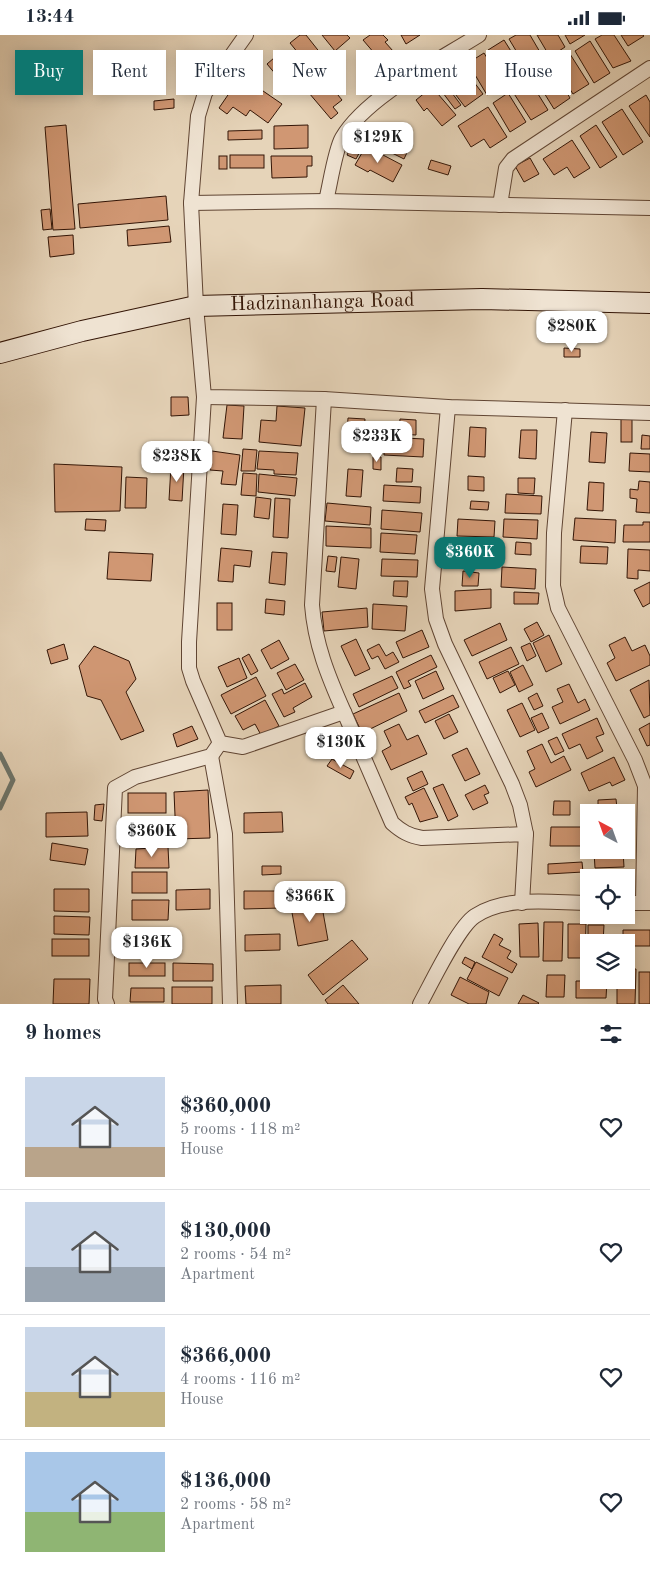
<!DOCTYPE html>
<meta charset="utf-8">
<style>
:root{--surface:#fff;--page:#f6f6f7;--text:#1f2937;--muted:#747a83;--line:#e0e1e3;--accent:#0f766e}
body{margin:0;font-family:"Old Standard TT",serif;background:var(--page);color:var(--text);height:100vh;display:flex;flex-direction:column;font-size:19px;white-space:nowrap}
*{box-sizing:border-box;margin:0}
p{font-size:16px;color:var(--muted)}
.icon{flex:none;width:28px;height:28px;fill:none;stroke:currentColor;stroke-width:2;stroke-linecap:round;stroke-linejoin:round}
.map{position:relative;height:969px;overflow:hidden}
.sheet{display:flex;flex-direction:column;background:var(--surface);flex:1}
.sheet>*{flex:none}
.guide{position:absolute;left:15px;top:15px;width:620px;height:45px;display:flex;gap:10px}
.needle{width:32px;rotate:319deg}
.buttons{position:absolute;left:580px;top:769px;display:grid;gap:10px}
.buttons a{display:grid;place-items:center;width:55px;height:55px;border-radius:0px;background:var(--surface);box-shadow:0 2px 12px #0003;font-size:25px}
.price{position:absolute;translate:-50% -42px;padding:0 11px;border-radius:10px;background:#fff;color:#222;font-size:16px;line-height:32px;filter:drop-shadow(0 1px 2px #0008)}
.price::after{content:'';position:absolute;left:50%;top:30px;width:15px;height:11px;margin-left:-8px;background:inherit;clip-path:polygon(0 0,100% 0,50% 100%)}
.price.current{background:var(--accent);color:#fff}
ul{padding:0;list-style:none}
li{display:flex;align-items:center;gap:15px;height:125px;padding:0 25px}
li+li{border-top:1px solid var(--line)}
li span{display:grid;place-items:center;flex:none;width:140px;height:100px;border-radius:0px;color:#555}
li>.icon{margin-inline-start:auto}
span .icon{width:60px;height:60px;fill:#fffc;stroke-width:1}
li b{font-size:21px}
h2{display:flex;justify-content:space-between;align-items:center;height:60px;padding:0 25px;font-size:21px}
.pill{padding:0 18px;border-radius:0px;background:var(--surface);box-shadow:0 2px 12px #0003;font-size:18px;line-height:45px}
.pill.current{background:var(--accent);color:#fff}
.status{display:flex;justify-content:space-between;align-items:center;height:35px;padding:0 25px;background:var(--surface);direction:ltr}
.status svg{height:14px;fill:currentColor}
.map>svg:first-child{display:block}
</style>
<div class="status"><b>13:44</b><svg viewBox="0 0 49 12"><path d="M0 12V9h3v3zM5 12V6h3v6zM10 12V3h3v9zM15 12V0h3v12zM26 1h20v11H26zM47 4h2v5h-2z"/></svg></div>
<div class="map">
<svg width="650" height="969" viewBox="0 0 650 969">
<rect width="100%" height="100%" fill="#e6d4b9"/>
<filter id="stains"><feTurbulence type="fractalNoise" baseFrequency=".004" numOctaves="4"/><feColorMatrix values="0 0 0 0 .2 0 0 0 0 .09 0 0 0 0 .02 0 0 0 .5 -.17"/></filter>
<radialGradient id="worn" r=".72"><stop offset=".6" stop-color="#630" stop-opacity="0"/><stop offset="1" stop-color="#630" stop-opacity=".3"/></radialGradient>
<g fill="none" stroke-linecap="round" stroke-linejoin="round">
<polyline stroke="#6e776e" stroke-width="5" points="0,719 13,745 0,773"/>
</g>
<g fill="#d09773" stroke="#331506">
<polygon points="300,0 306,0 325,24 312,35 290,8"/>
<polygon points="322,0 347,0 350,3 335,16"/>
<polygon points="370,0 383,0 388,5 385,7 393,16 381,26 363,5"/>
<polygon points="401,0 420,0 406,9"/>
<polygon points="516,0 530,0 544,24 527,34 509,4"/>
<polygon points="537,0 558,0 565,12 550,22"/>
<polygon points="565,0 585,0 570,9"/>
<polygon points="602,0 614,0 631,26 613,33 595,4"/>
<polygon points="621,0 643,0 644,1 628,11"/>
<polygon points="504,5 524,37 507,47 488,15"/>
<polygon points="590,6 610,38 594,48 575,16"/>
<polygon points="281,17 302,42 288,54 267,29"/>
<polygon points="484,18 503,49 487,60 468,28"/>
<polygon points="458,19 463,25 452,33 447,26"/>
<polygon points="570,19 589,49 573,59 554,29"/>
<polygon points="395,22 400,31 387,39 382,31"/>
<polygon points="461,30 483,59 465,72 443,43"/>
<polygon points="550,30 570,63 554,74 533,40"/>
<polygon points="243,38 252,45 250,47 282,69 268,88 250,75 246,81 233,72 227,79 219,73"/>
<polygon points="528,43 548,75 531,85 511,54"/>
<polygon points="325,44 342,65 333,72 338,78 331,84 309,58"/>
<polygon points="446,50 461,70 455,74 440,54"/>
<polygon points="432,52 456,80 442,91 427,73 424,76 416,65"/>
<polygon points="508,58 526,87 510,97 493,68"/>
<polygon points="646,60 650,67 650,102 629,71"/>
<polygon points="174,64 174,73 154,75 154,66"/>
<polygon points="488,72 507,102 490,113 484,104 471,112 458,91"/>
<polygon points="622,74 643,107 623,120 602,87"/>
<polygon points="66,90 75,194 53,195 45,92"/>
<polygon points="308,90 308,113 274,114 274,91"/>
<polygon points="596,90 617,122 600,133 580,101"/>
<polygon points="377,92 411,109 404,124 370,107"/>
<polygon points="262,95 262,104 228,105 228,96"/>
<polygon points="355,104 364,109 356,124 347,120"/>
<polygon points="572,105 590,133 574,143 567,132 554,140 543,124"/>
<polygon points="366,111 402,130 393,147 370,135 368,137 355,130"/>
<rect x="230" y="120" width="34" height="13"/>
<rect x="219" y="121" width="8" height="13"/>
<polygon points="271,121 312,121 312,131 307,131 307,142 272,143"/>
<polygon points="530,123 539,139 524,147 515,131"/>
<polygon points="431,125 451,131 448,140 428,134"/>
<polygon points="166,161 168,185 80,193 78,169"/>
<polygon points="50,174 52,194 43,195 41,175"/>
<polygon points="169,191 171,207 128,211 127,195"/>
<polygon points="73,200 74,219 50,222 48,202"/>
<polygon points="564,313 580,314 580,322 564,322"/>
<polygon points="171,362 188,362 189,380 171,381"/>
<polygon points="227,370 244,371 242,404 223,403"/>
<polygon points="277,371 305,373 301,411 259,407 261,385 276,386"/>
<rect x="621" y="381" width="11" height="26"/>
<polygon points="348,383 365,384 363,412 346,411"/>
<polygon points="400,384 416,385 416,400 399,399"/>
<polygon points="470,392 486,393 485,422 468,421"/>
<polygon points="521,395 537,395 536,424 519,423"/>
<polygon points="591,397 607,398 605,428 589,427"/>
<polygon points="642,400 650,401 650,414 641,414"/>
<polygon points="385,402 424,404 423,422 384,420"/>
<polygon points="243,414 257,415 255,436 241,436"/>
<polygon points="212,416 240,420 236,450 221,449 223,436 210,435"/>
<polygon points="259,416 298,418 296,440 274,439 274,435 257,434"/>
<polygon points="630,418 650,419 650,437 629,436"/>
<polygon points="373,422 381,422 381,435 373,434"/>
<polygon points="54,429 122,432 120,476 55,477"/>
<polygon points="171,431 184,431 182,466 169,465"/>
<polygon points="397,433 413,434 412,447 396,447"/>
<polygon points="348,434 363,435 361,462 346,461"/>
<polygon points="243,438 257,439 256,461 241,460"/>
<polygon points="259,439 297,443 295,461 258,457"/>
<polygon points="468,441 484,442 484,456 468,455"/>
<polygon points="126,442 147,443 146,473 125,473"/>
<polygon points="518,443 535,443 534,459 518,458"/>
<polygon points="639,446 650,447 650,478 636,477 637,464 630,463 630,454 638,455"/>
<polygon points="589,447 604,448 603,476 587,475"/>
<polygon points="384,450 421,452 420,468 383,466"/>
<polygon points="506,459 542,461 541,479 505,478"/>
<polygon points="256,462 271,464 269,484 254,482"/>
<polygon points="275,463 290,464 288,503 273,502"/>
<polygon points="471,466 489,467 488,475 470,474"/>
<polygon points="327,468 371,472 370,490 325,486"/>
<polygon points="223,469 238,470 236,500 221,499"/>
<polygon points="382,475 422,478 420,497 381,494"/>
<polygon points="575,483 616,485 615,508 573,505"/>
<polygon points="86,484 106,485 105,496 85,495"/>
<polygon points="458,484 495,486 494,502 457,501"/>
<polygon points="504,484 538,485 537,504 503,502"/>
<polygon points="643,487 650,487 650,507 623,507 624,490 643,490"/>
<polygon points="326,491 371,493 371,513 326,511"/>
<polygon points="381,498 417,500 415,519 380,517"/>
<polygon points="516,507 531,508 531,520 515,519"/>
<polygon points="460,509 494,511 492,527 459,525"/>
<polygon points="581,511 608,512 607,529 580,528"/>
<polygon points="221,513 252,516 250,532 234,530 233,547 218,546"/>
<polygon points="628,514 650,515 650,536 638,535 638,544 627,543"/>
<polygon points="109,517 153,519 151,546 107,544"/>
<polygon points="272,517 287,518 285,550 269,548"/>
<polygon points="328,521 337,522 335,537 326,536"/>
<polygon points="341,522 359,524 356,554 338,552"/>
<polygon points="382,524 418,525 417,542 381,541"/>
<polygon points="502,532 536,534 535,554 501,552"/>
<polygon points="463,536 479,538 478,551 462,551"/>
<polygon points="394,546 408,546 407,562 393,561"/>
<polygon points="650,547 650,568 643,572 634,555"/>
<polygon points="491,554 491,573 455,576 455,556"/>
<polygon points="514,557 539,558 538,569 514,569"/>
<polygon points="266,564 285,566 284,580 265,578"/>
<rect x="217" y="568" width="15" height="27"/>
<polygon points="373,569 407,571 405,596 372,594"/>
<polygon points="367,573 368,592 324,596 322,577"/>
<polygon points="537,587 544,600 531,607 524,594"/>
<polygon points="500,588 507,605 472,621 464,605"/>
<polygon points="422,595 429,612 403,623 396,607"/>
<polygon points="549,600 562,629 546,637 533,608"/>
<polygon points="625,602 632,616 645,610 650,621 650,630 616,646 607,628 615,623 609,610"/>
<polygon points="356,604 370,634 355,641 341,611"/>
<polygon points="279,605 289,624 271,634 261,615"/>
<polygon points="530,608 536,621 527,626 521,612"/>
<polygon points="64,609 68,624 51,629 47,615"/>
<polygon points="379,609 386,621 393,617 399,627 385,634 378,621 372,624 367,615"/>
<polygon points="94,611 129,626 136,644 126,657 144,696 121,705 101,665 87,661 79,631"/>
<polygon points="511,612 519,629 487,644 479,627"/>
<polygon points="249,619 258,636 251,640 242,623"/>
<polygon points="431,620 437,632 408,646 411,651 404,654 396,637"/>
<polygon points="239,623 247,643 227,652 218,632"/>
<polygon points="295,629 304,645 286,655 277,638"/>
<polygon points="523,630 533,650 519,657 510,637"/>
<polygon points="436,636 444,654 423,664 415,646"/>
<polygon points="508,636 515,650 500,658 493,643"/>
<polygon points="392,641 398,653 359,672 353,659"/>
<polygon points="256,642 266,661 231,679 221,660"/>
<polygon points="649,645 650,680 644,683 630,655"/>
<polygon points="305,648 312,662 293,673 295,677 284,682 272,659 282,654 284,659"/>
<polygon points="569,649 578,668 585,664 590,675 560,689 552,672 563,667 557,654"/>
<polygon points="399,658 407,676 362,698 353,679"/>
<polygon points="537,658 543,671 534,675 528,663"/>
<polygon points="453,660 459,672 425,688 419,676"/>
<polygon points="265,665 279,691 261,700 255,689 243,695 235,681"/>
<polygon points="522,668 535,695 520,702 507,675"/>
<polygon points="542,678 549,693 538,698 531,683"/>
<polygon points="449,679 458,697 444,704 435,686"/>
<polygon points="597,683 604,699 596,702 603,716 587,724 580,709 569,714 562,699"/>
<polygon points="650,688 650,710 647,711 639,694"/>
<polygon points="399,689 407,705 418,700 427,719 391,735 382,716 391,711 384,696"/>
<polygon points="192,691 198,704 177,712 173,699"/>
<polygon points="557,702 564,716 555,720 548,706"/>
<polygon points="542,709 551,728 564,721 571,735 536,752 529,737 535,734 527,716"/>
<polygon points="467,713 480,739 465,746 452,720"/>
<polygon points="614,722 625,745 612,751 610,747 589,756 581,738"/>
<polygon points="332,724 354,736 350,744 327,731"/>
<polygon points="422,736 428,749 413,756 407,743"/>
<polygon points="443,749 458,781 448,786 433,753"/>
<polygon points="485,750 489,758 484,760 488,768 473,775 465,760"/>
<polygon points="424,753 438,782 420,787 412,768 409,770 405,762"/>
<polygon points="208,755 210,803 176,804 174,757"/>
<rect x="128" y="758" width="38" height="20"/>
<polygon points="616,764 617,773 621,772 621,778 598,778 598,765"/>
<polygon points="554,766 570,766 570,780 553,780"/>
<polygon points="104,769 102,786 94,785 95,770"/>
<polygon points="87,777 88,801 46,802 46,778"/>
<polygon points="282,777 283,797 244,798 244,778"/>
<polygon points="168,788 169,810 132,809 134,790"/>
<polygon points="551,792 583,792 583,811 550,811"/>
<polygon points="52,808 88,814 85,830 50,825"/>
<polygon points="168,812 169,833 135,833 136,814"/>
<polygon points="623,816 624,832 595,833 594,817"/>
<polygon points="582,827 583,837 548,839 548,829"/>
<polygon points="262,831 281,831 281,839 262,840"/>
<rect x="132" y="837" width="35" height="21"/>
<polygon points="54,854 89,854 89,877 54,876"/>
<polygon points="210,854 210,874 176,875 176,855"/>
<polygon points="244,856 281,856 281,873 244,874"/>
<polygon points="132,865 169,865 168,885 132,885"/>
<polygon points="321,866 328,905 298,911 291,872"/>
<polygon points="588,877 589,880 604,880 604,886 588,886"/>
<polygon points="54,881 90,882 89,900 54,899"/>
<polygon points="544,887 563,887 562,926 543,926"/>
<polygon points="538,888 539,922 520,922 519,889"/>
<polygon points="568,889 586,889 585,923 568,923"/>
<polygon points="588,890 604,890 603,908 589,908 588,911"/>
<polygon points="623,895 650,895 650,911 626,911 626,908 623,908"/>
<polygon points="280,899 280,915 245,916 245,900"/>
<polygon points="494,899 503,904 499,910 511,916 507,923 517,929 512,938 482,922"/>
<polygon points="129,901 166,901 166,916 128,916"/>
<rect x="52" y="904" width="37" height="17"/>
<polygon points="352,905 368,924 323,960 308,940"/>
<polygon points="465,922 475,927 472,934 462,928"/>
<polygon points="476,927 508,943 499,961 467,944"/>
<rect x="129" y="928" width="36" height="13"/>
<polygon points="173,928 213,929 213,946 173,946"/>
<polygon points="626,934 636,934 635,969 617,969 617,945 626,945"/>
<rect x="639" y="937" width="11" height="32"/>
<polygon points="547,940 565,940 564,962 546,962"/>
<polygon points="460,942 489,957 486,969 469,969 451,960"/>
<polygon points="54,944 90,944 89,969 53,969"/>
<polygon points="576,946 607,946 606,963 576,963"/>
<polygon points="281,950 281,969 246,969 245,951"/>
<polygon points="343,950 359,969 328,969 325,965"/>
<rect x="172" y="952" width="40" height="17"/>
<polygon points="131,953 164,953 164,967 130,967"/>
<polygon points="523,960 539,968 538,969 518,969"/>
</g>
<g fill="none" stroke-linecap="round" stroke-linejoin="round">
<defs>
<g id="street">
<polyline points="246,0 205,58 198,81 191,168 196,271 204,362 324,364 448,372 650,378"/>
<path d="M326 166C330 150 335 115 342 103 367 61 438 26 479 0"/>
<polyline points="191,168 326,166 650,173"/>
<polyline points="500,170 506,133 513,124 650,33"/>
<path d="M204 362 189 607V633L193 646 220 708 243 712 344 677C328 641 315 609 312 570L324 364"/>
<polyline points="448,372 432,554 436,584 445,609 512,749 520,770 526,799"/>
<polyline points="565,375 554,498 553,551 558,573 635,725 645,751 643,868"/>
<path d="M344 677 392 788C401 796 409 801 422 803L526 799 522 868"/>
<polyline points="211,721 225,799 230,969"/>
<polyline points="626,868 650,868"/>
<polyline points="107,969 105,964 115,753 135,742 211,721 220,708"/>
<path d="M420 969C431 949 458 892 475 881 506 860 553 868 589 868"/>
</g>
<g id="secondary">
<path id="s1" d="M0 318 82 296 196 271 482 264 650 268"/>
</g>
</defs>
<use href="#street" stroke="#604533" stroke-width="16"/>
<use href="#secondary" stroke="#331506" stroke-width="22"/>
<use href="#street" stroke="#efe3d2" stroke-width="14"/>
<use href="#secondary" stroke="#efe3d2" stroke-width="20"/>
</g>
<g text-anchor="middle" dominant-baseline="central" stroke-width="4" stroke-linejoin="round" paint-order="stroke">
<g font-size="20" fill="#331506" stroke="#efe3d2">
<text stroke="none"><textPath href="#s1" startOffset="328">Hadzinanhanga Road</textPath></text>
</g>
</g>
<rect width="100%" height="100%" filter="url(#stains)"/>
<rect width="100%" height="100%" fill="url(#worn)"/>
</svg>
<div class="buttons">
<a><svg class="needle" viewBox="-14 -14 28 28"><path d="M0-13l5 13h-10z" fill="#e53935"/><path d="M0 13l5-13h-10z" fill="#747a83"/></svg></a>
<a><svg class="icon" aria-label="locate" viewBox="0 0 24 24"><circle cx="12" cy="12" r="6"/><path d="M12 2v4M12 18v4M2 12h4M18 12h4"/></svg></a>
<a><svg class="icon" aria-label="layers" viewBox="0 0 24 24"><path d="M12 4l9 5-9 5-9-5zM3 14l9 5 9-5"/></svg></a>
</div>
<b class="price" style="left:378px;top:129px">$129K</b>
<b class="price" style="left:572px;top:318px">$280K</b>
<b class="price" style="left:377px;top:428px">$233K</b>
<b class="price" style="left:177px;top:448px">$238K</b>
<b class="price current" style="left:470px;top:544px">$360K</b>
<b class="price" style="left:341px;top:734px">$130K</b>
<b class="price" style="left:152px;top:823px">$360K</b>
<b class="price" style="left:310px;top:888px">$366K</b>
<b class="price" style="left:147px;top:934px">$136K</b>
<div class="guide">
<a class="pill current">Buy</a>
<a class="pill">Rent</a>
<a class="pill">Filters</a>
<a class="pill">New</a>
<a class="pill">Apartment</a>
<a class="pill">House</a>
</div>
</div>
<section class="sheet">
<h2>9 homes<svg class="icon" aria-label="filters" viewBox="0 0 24 24"><path d="M4 7h16M4 17h16"/><circle cx="9" cy="7" r="2"/><circle cx="15" cy="17" r="2"/></svg></h2>
<ul>
<li><span style="background:linear-gradient(#c9d6e8 70%,#b9a48a 0)"><svg class="icon" aria-label="home" viewBox="0 0 24 24"><path d="M3 11l9-7 9 7M6 9v11h12V9"/></svg></span><div><b>$360,000</b><p>5 rooms · 118 m²</p><p>House</p></div><svg class="icon" aria-label="heart" viewBox="0 0 24 24"><path d="M12 20l-8-8c-3-5 5-10 8-4 3-6 11-1 8 4z"/></svg></li>
<li><span style="background:linear-gradient(#c9d6e8 65%,#9aa5b1 0)"><svg class="icon" aria-label="home" viewBox="0 0 24 24"><path d="M3 11l9-7 9 7M6 9v11h12V9"/></svg></span><div><b>$130,000</b><p>2 rooms · 54 m²</p><p>Apartment</p></div><svg class="icon" aria-label="heart" viewBox="0 0 24 24"><path d="M12 20l-8-8c-3-5 5-10 8-4 3-6 11-1 8 4z"/></svg></li>
<li><span style="background:linear-gradient(#c9d6e8 65%,#c2b280 0)"><svg class="icon" aria-label="home" viewBox="0 0 24 24"><path d="M3 11l9-7 9 7M6 9v11h12V9"/></svg></span><div><b>$366,000</b><p>4 rooms · 116 m²</p><p>House</p></div><svg class="icon" aria-label="heart" viewBox="0 0 24 24"><path d="M12 20l-8-8c-3-5 5-10 8-4 3-6 11-1 8 4z"/></svg></li>
<li><span style="background:linear-gradient(#a9c7e8 60%,#8fb573 0)"><svg class="icon" aria-label="home" viewBox="0 0 24 24"><path d="M3 11l9-7 9 7M6 9v11h12V9"/></svg></span><div><b>$136,000</b><p>2 rooms · 58 m²</p><p>Apartment</p></div><svg class="icon" aria-label="heart" viewBox="0 0 24 24"><path d="M12 20l-8-8c-3-5 5-10 8-4 3-6 11-1 8 4z"/></svg></li>
</ul>
</section>
